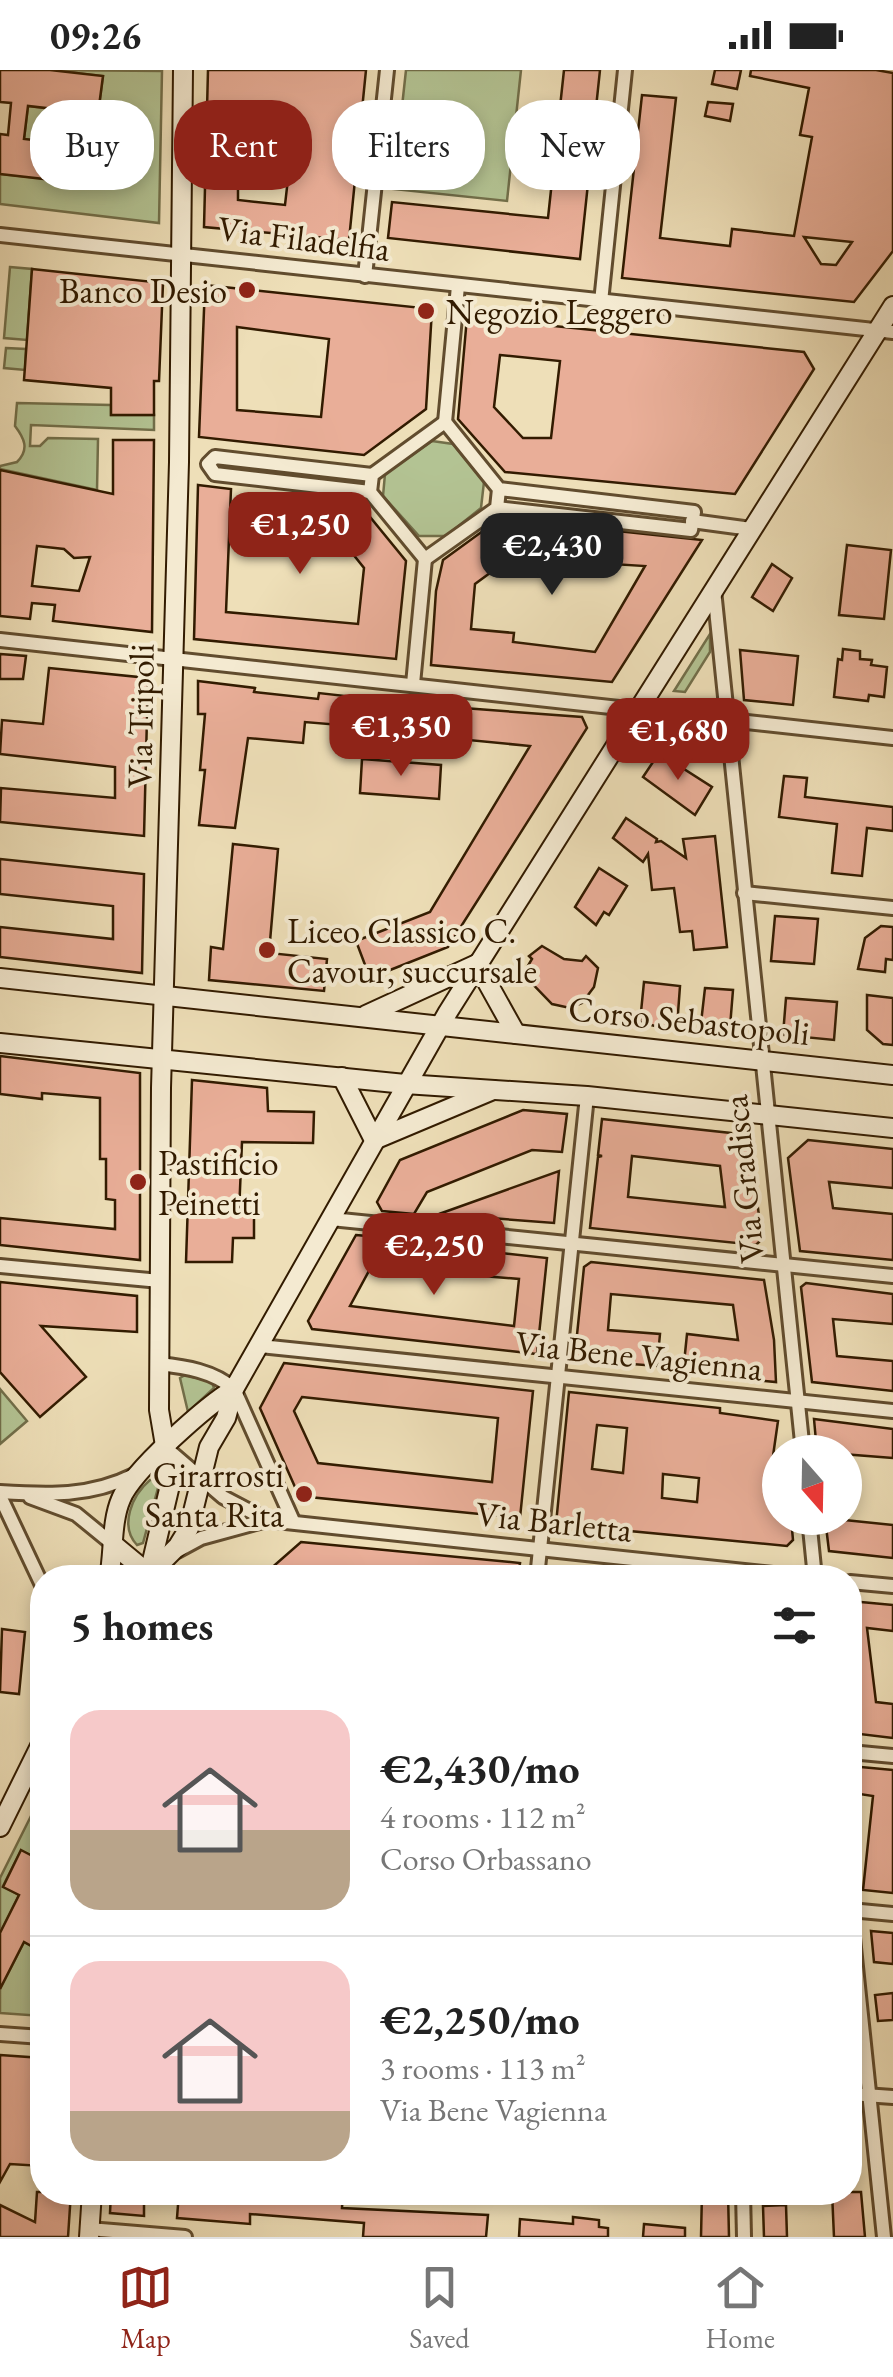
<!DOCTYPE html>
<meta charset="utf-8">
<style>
:root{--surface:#fff;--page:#f2f2f2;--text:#222;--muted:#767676;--line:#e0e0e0;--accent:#8f2418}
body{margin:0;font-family:"EB Garamond",serif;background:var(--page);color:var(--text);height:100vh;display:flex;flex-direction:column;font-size:38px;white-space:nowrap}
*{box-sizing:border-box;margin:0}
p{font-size:32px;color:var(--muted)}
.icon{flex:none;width:55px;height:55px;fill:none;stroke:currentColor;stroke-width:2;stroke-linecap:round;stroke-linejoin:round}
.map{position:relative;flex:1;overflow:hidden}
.side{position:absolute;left:30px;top:1495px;width:832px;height:640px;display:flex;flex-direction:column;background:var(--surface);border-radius:40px;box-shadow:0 5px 15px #0003}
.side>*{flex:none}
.top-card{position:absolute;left:30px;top:30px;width:835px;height:90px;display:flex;gap:20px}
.needle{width:65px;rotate:160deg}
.tools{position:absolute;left:762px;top:1365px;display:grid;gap:20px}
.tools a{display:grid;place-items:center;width:100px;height:100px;border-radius:50%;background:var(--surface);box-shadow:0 5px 15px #0003;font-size:50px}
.price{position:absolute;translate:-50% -85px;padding:0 22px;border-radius:20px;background:var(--accent);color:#fff;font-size:32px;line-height:65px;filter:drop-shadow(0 2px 5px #0008)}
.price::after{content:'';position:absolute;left:50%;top:60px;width:30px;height:22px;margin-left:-15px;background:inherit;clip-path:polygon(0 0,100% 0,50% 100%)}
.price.active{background:#222;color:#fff}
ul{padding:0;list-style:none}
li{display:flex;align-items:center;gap:30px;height:250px;padding:0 40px}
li+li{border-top:2px solid var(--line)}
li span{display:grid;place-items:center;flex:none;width:280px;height:200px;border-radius:30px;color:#555}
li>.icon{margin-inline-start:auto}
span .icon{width:120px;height:120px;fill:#fffc;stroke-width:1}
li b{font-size:42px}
h2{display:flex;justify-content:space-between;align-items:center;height:120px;padding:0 40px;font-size:42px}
.chip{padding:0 35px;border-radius:40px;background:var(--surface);box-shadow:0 5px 15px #0003;font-size:35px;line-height:90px}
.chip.active{background:var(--accent);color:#fff}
.status{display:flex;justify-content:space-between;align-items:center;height:70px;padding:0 50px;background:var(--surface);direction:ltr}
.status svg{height:28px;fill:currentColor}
.tabs{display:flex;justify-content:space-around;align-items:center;height:140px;border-top:2px solid var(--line);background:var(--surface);font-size:28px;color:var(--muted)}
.tabs a{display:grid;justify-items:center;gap:5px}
.tabs .active{color:var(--accent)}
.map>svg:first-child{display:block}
</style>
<div class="status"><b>09:26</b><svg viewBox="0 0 49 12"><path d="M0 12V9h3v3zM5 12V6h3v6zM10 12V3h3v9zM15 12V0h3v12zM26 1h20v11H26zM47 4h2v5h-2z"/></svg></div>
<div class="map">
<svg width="893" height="2167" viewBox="0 0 893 2167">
<rect width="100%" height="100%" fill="#eedfb8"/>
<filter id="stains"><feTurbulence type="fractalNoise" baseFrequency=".002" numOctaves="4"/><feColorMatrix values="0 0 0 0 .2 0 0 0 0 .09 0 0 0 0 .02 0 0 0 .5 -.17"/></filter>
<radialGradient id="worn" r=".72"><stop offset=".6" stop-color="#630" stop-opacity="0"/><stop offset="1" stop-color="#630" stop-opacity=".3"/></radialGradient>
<g fill="#b3c393" stroke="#726f4a" stroke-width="2.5">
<polygon points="50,0 162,1 159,153 0,134 0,104 88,113 92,77 24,69 28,36 98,44 103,6"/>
<polygon points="406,0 521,0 507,131 393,119"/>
<polygon points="10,197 32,199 27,270 4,268"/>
<polygon points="6,278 26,279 25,300 4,298"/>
<path d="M17 333 111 335V345H154V360L31 355 30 376H40L48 368 98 369 97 420 0 399V396L17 392C30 379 24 368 15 356Z"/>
<polygon points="432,371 453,374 484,412 481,438 446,466 419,466 383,426 385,404"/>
<polygon points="710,564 710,582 685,622 674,621"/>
<polygon points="185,1305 212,1312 214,1318 188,1342 180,1308"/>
<polygon points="0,1319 27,1351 0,1374"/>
<path d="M150 1410H156L158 1418 143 1473 137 1475C119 1456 132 1425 150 1410Z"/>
<polygon points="42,1724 42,1791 21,1781 3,1816 19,1825 0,1863 0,1808"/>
<polygon points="24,1872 42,1882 42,1946 0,1943 0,1919"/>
</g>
<g fill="#e9ae98" stroke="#321b00" stroke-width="2.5" fill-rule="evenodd">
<polygon points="0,0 50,0 103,6 98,44 28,36 24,69 92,77 88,114 0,104 0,64 8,65 11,33 0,32"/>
<path d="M208 0H366L349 170 204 157ZM238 95 289 100 285 135 238 130Z"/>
<polygon points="564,0 600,0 580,189 388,168 392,132 548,148"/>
<polygon points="715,0 741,0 737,19 712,14"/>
<path d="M751 0H876L893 3V181L854 232 622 208 642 25 676 28 660 168 730 176 732 159 794 166 812 67 800 65 809 18 750 6ZM804 167 852 172 836 195 821 194Z"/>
<polygon points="708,32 733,34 730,51 705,46"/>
<polygon points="32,199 163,213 159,311 154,311 154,345 111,345 111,318 24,310"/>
<path d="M205 215 432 239 426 339 364 385 199 367ZM237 257 329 269 321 347 237 340Z"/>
<path d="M467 247 804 282 814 299 735 424 505 402 458 349ZM500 285 560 291 551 368H523L494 337Z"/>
<path d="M113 370H154L152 562 53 551 55 535 32 533 30 549 0 546V400L113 424ZM37 476 64 479 74 488 90 487 79 521 32 516Z"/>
<polygon points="198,415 231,419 226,542 358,554 364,498 340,468 253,460 257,424 357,431 406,491 396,589 194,569"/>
<path d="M506 450 523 451 702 470 612 612 431 595 436 521 443 490 491 455ZM509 489 533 492V489L645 496 595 582 513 572 514 563 471 559 475 514Z"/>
<polygon points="847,475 891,480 884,549 839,545"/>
<polygon points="772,494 792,508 773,541 752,527"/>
<polygon points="843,579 860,581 860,589 872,590 871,595 887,597 884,627 869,625 868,631 834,627 838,589 842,590"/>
<polygon points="740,580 798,586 793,635 744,630"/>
<polygon points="0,584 26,586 23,609 0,609"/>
<polygon points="49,598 148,608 144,766 0,752 1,718 115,728 115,697 0,684 2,650 43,654"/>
<polygon points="198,611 255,618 254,622 318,629 319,623 390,631 388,659 305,652 303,673 248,668 235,758 199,755 205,700 200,700 205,644 198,644"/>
<polygon points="450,637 582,647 587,658 448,877 370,908 356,871 430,842 530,676 447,668"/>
<polygon points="659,683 712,717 695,745 643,707"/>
<polygon points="362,689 441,695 439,729 360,723"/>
<polygon points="784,706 807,708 805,727 893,737 893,761 867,758 862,806 832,803 837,754 779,747"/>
<polygon points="626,748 657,769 656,772 661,771 686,788 683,769 715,766 727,877 694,880 692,861 680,862 674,818 652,820 648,784 643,792 613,768"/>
<polygon points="233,774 278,779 269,883 327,889 324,921 209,910 211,877 223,879"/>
<polygon points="0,789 144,804 142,903 0,887 0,857 113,869 113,836 0,824"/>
<polygon points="599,798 627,816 609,845 604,842 596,855 575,837"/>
<polygon points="775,846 818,849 814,894 771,891"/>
<polygon points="881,856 893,857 893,890 886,889 885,902 858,899 865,868"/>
<polygon points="542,876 564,889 582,891 586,886 598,898 594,917 582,933 570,938 552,934 523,904 532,889 529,886"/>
<polygon points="644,912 680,916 677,957 666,959 640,952"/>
<polygon points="705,918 733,920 730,957 701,953"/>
<polygon points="867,925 893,928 893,975 883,974 867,960"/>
<polygon points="786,928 837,932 834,970 783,965"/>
<polygon points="0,986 140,1003 140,1190 0,1175 0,1148 115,1159 115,1130 106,1129 106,1089 100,1089 100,1028 42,1023 42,1029 0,1024"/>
<polygon points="192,1010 267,1018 268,1041 314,1042 313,1073 242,1072 239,1143 254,1144 254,1168 233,1168 232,1192 186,1192"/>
<polygon points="523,1040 567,1044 562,1082 532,1080 427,1122 414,1144 382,1141 377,1132 400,1090"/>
<path d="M602 1049 731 1063 751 1084 762 1169 756 1175 590 1158 598 1087 602 1086 598 1085ZM632 1086 720 1096 725 1137 628 1127Z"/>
<polygon points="808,1070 893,1079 893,1118 829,1112 833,1138 893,1144 893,1190 800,1181 788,1088"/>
<polygon points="559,1101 554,1153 439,1144"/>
<polygon points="356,1165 422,1171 419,1201 404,1200 405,1188 377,1186 350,1236 514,1256 519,1209 446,1203 448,1177 547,1188 537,1284 312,1259 308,1251"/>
<polygon points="591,1192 764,1210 774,1270 776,1312 683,1303 687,1264 738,1270 733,1235 611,1224 608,1260 660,1264 657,1296 580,1290 575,1284 584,1197"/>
<polygon points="0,1212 137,1226 137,1262 41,1256 86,1307 40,1347 0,1302"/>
<polygon points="806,1213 893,1224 893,1254 833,1249 837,1286 893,1291 893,1321 812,1312 801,1217"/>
<path d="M284 1293 533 1321 520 1448 299 1426 260 1338ZM302 1327 498 1348 492 1412 318 1393 294 1341Z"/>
<path d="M569 1322 720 1338V1343L778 1351 773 1386 780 1385V1448H791L793 1470 787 1476 556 1454ZM597 1355 627 1358 623 1403 592 1399ZM663 1404 699 1408 697 1432 662 1428Z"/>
<polygon points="814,1349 893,1359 893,1388 817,1382"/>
<polygon points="825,1448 893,1455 893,1488 829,1481"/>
<polygon points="301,1472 520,1493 518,1508 260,1508"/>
<polygon points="850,1531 893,1535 893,1561 867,1558 876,1632 893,1634 893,1668 851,1663"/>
<polygon points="2,1559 25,1562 19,1624 0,1622"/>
<polygon points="850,1696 893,1700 893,1823 863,1820 873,1726 853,1723"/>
<polygon points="21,1780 42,1791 42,1832 36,1845 42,1849 42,1882 24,1872 0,1919 0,1863 19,1825 3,1817"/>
<polygon points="871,1861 893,1863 893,1894 874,1892"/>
<polygon points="893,1923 893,1950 878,1951 875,1925"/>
<polygon points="0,1985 42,1988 42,2096 10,2094 0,2112"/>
<polygon points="37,2122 71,2122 68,2167 0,2167 0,2135 35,2152"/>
<polygon points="111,2122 144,2122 144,2146 110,2143"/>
<polygon points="179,2122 260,2127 260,2122 343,2122 342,2138 488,2145 486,2167 363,2167 364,2153 250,2144 250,2154 177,2148"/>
<polygon points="702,2122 728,2122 729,2167 701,2167"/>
<polygon points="832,2122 861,2122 865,2167 834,2167"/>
<polygon points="786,2135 787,2167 764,2167 763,2136"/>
<polygon points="573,2147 599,2150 599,2157 608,2158 608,2167 519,2167 520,2149 573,2154"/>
<polygon points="644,2154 685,2158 685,2167 643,2167"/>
</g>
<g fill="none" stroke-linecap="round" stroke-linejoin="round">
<defs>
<g id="street">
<polyline points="0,165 893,262"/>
<polyline points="365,206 387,0"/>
<polyline points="601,232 625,0"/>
<polyline points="445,352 458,216"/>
<polyline points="370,422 215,404 208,394 215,387 372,405"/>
<polyline points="497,438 499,419 445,352 372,405 370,422 425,489 497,438 691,460 694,442 499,419"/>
<polyline points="692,451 751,459"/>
<polyline points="714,520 803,1382"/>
<polyline points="0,570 893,668"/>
<polyline points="413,614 425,489"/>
<polyline points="744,823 893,838"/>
<polyline points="331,1149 893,1206"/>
<polyline points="0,1196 160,1211"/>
<polyline points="260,1276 893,1341"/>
<path d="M159 1294C186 1297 213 1301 234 1319L293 1451"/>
<polyline points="166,1378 223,1427 265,1449"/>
<path d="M0 1422C48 1425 90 1427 134 1405"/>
<polyline points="0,1426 42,1515"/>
<polyline points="30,1427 76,1444 114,1475"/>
<polyline points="809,1448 815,1508"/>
<polyline points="177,1481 201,1468 267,1450 810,1508"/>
<polyline points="537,1508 587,1026"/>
<polyline points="850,1512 893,1516"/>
<polyline points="850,1682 893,1686"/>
<polyline points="850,1839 884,2167"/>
<polyline points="850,1840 893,1844"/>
<polyline points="0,1964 42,1967"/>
<polyline points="850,2024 893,2027"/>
<polyline points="743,2122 744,2167"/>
<polyline points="89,2159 185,2167"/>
</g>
<g id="secondary">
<polyline points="477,894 516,964"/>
<polyline points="0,908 893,1005"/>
<polyline points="366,945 477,894"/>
<polyline points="0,973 405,1014 587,1026 893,1058"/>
<polyline points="342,1007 374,1070"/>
<polyline points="374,1070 493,1020"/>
<polyline points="114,1475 149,1504"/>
<polyline points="148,1506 178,1476 189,1458 209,1377 226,1348 234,1319 448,942 893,236"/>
<path d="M109 1508C114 1483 111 1452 121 1429 132 1401 207 1335 234 1319"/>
<polyline points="148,1508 171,1411 159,1340 161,1018 179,392 183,0"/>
<polyline points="0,1757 42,1672"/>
<polyline points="89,2167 92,2122"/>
</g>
</defs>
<use href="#street" stroke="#614c2e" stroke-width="18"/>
<use href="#secondary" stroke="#321b00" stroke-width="22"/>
<use href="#street" stroke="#f4ead1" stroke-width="12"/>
<use href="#secondary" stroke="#f4ead1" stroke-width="18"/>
</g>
<g fill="#8f2418" stroke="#f4ead1" stroke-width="4">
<circle cx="247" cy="220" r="10"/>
<circle cx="426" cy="241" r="10"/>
<circle cx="267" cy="880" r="10"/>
<circle cx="138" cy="1112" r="10"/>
<circle cx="304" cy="1424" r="10"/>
</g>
<g text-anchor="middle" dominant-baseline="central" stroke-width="8" stroke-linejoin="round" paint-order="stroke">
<g font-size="35" fill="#321b00" stroke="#f4ead1">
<text transform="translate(304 168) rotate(7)">Via Filadelfia</text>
<text transform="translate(140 646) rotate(-89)">Via Tripoli</text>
<text transform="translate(689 950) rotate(6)">Corso Sebastopoli</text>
<text transform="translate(743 1109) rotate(-96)">Via Gradisca</text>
<text transform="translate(639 1285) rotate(6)">Via Bene Vagienna</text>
<text transform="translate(554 1451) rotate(6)">Via Barletta</text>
</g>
<g font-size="35" fill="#321b00" stroke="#f4ead1" text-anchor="start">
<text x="227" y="220" text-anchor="end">Banco Desio</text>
<text x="446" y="241">Negozio Leggero</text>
<text x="287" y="860">Liceo Classico C.<tspan x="287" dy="40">Cavour, succursale</tspan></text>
<text x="158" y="1092">Pastificio<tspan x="158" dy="40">Peinetti</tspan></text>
<text x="284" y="1404" text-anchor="end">Girarrosti<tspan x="284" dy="40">Santa Rita</tspan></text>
</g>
</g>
<rect width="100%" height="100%" filter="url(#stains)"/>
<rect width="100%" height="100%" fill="url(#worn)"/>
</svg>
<div class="tools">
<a><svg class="needle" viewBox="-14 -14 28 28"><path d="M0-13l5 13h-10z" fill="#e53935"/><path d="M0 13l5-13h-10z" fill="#767676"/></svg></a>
</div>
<b class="price" style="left:300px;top:507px">€1,250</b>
<b class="price active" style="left:552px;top:528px">€2,430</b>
<b class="price" style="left:401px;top:709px">€1,350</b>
<b class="price" style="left:678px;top:713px">€1,680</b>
<b class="price" style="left:434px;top:1228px">€2,250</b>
<div class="top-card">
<a class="chip">Buy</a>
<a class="chip active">Rent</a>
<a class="chip">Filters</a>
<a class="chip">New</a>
</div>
<section class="side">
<h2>5 homes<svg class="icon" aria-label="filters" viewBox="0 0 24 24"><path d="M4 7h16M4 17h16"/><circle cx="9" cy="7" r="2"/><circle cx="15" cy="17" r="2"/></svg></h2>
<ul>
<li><span style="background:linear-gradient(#f6c9c9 60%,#b9a48a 0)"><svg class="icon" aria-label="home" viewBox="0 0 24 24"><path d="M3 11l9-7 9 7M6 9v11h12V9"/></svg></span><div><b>€2,430/mo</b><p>4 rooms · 112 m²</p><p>Corso Orbassano</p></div></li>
<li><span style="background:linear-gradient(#f6c9c9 75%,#b9a48a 0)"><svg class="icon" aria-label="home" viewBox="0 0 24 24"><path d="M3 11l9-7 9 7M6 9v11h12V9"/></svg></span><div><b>€2,250/mo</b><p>3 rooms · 113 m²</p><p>Via Bene Vagienna</p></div></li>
</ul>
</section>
</div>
<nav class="tabs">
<a class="active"><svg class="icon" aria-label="map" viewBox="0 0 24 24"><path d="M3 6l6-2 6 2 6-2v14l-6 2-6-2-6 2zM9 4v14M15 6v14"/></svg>Map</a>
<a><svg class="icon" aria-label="saved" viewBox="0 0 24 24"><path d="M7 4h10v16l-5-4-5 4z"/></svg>Saved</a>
<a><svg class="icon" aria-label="home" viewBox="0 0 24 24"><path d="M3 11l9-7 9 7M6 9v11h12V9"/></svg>Home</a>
</nav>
